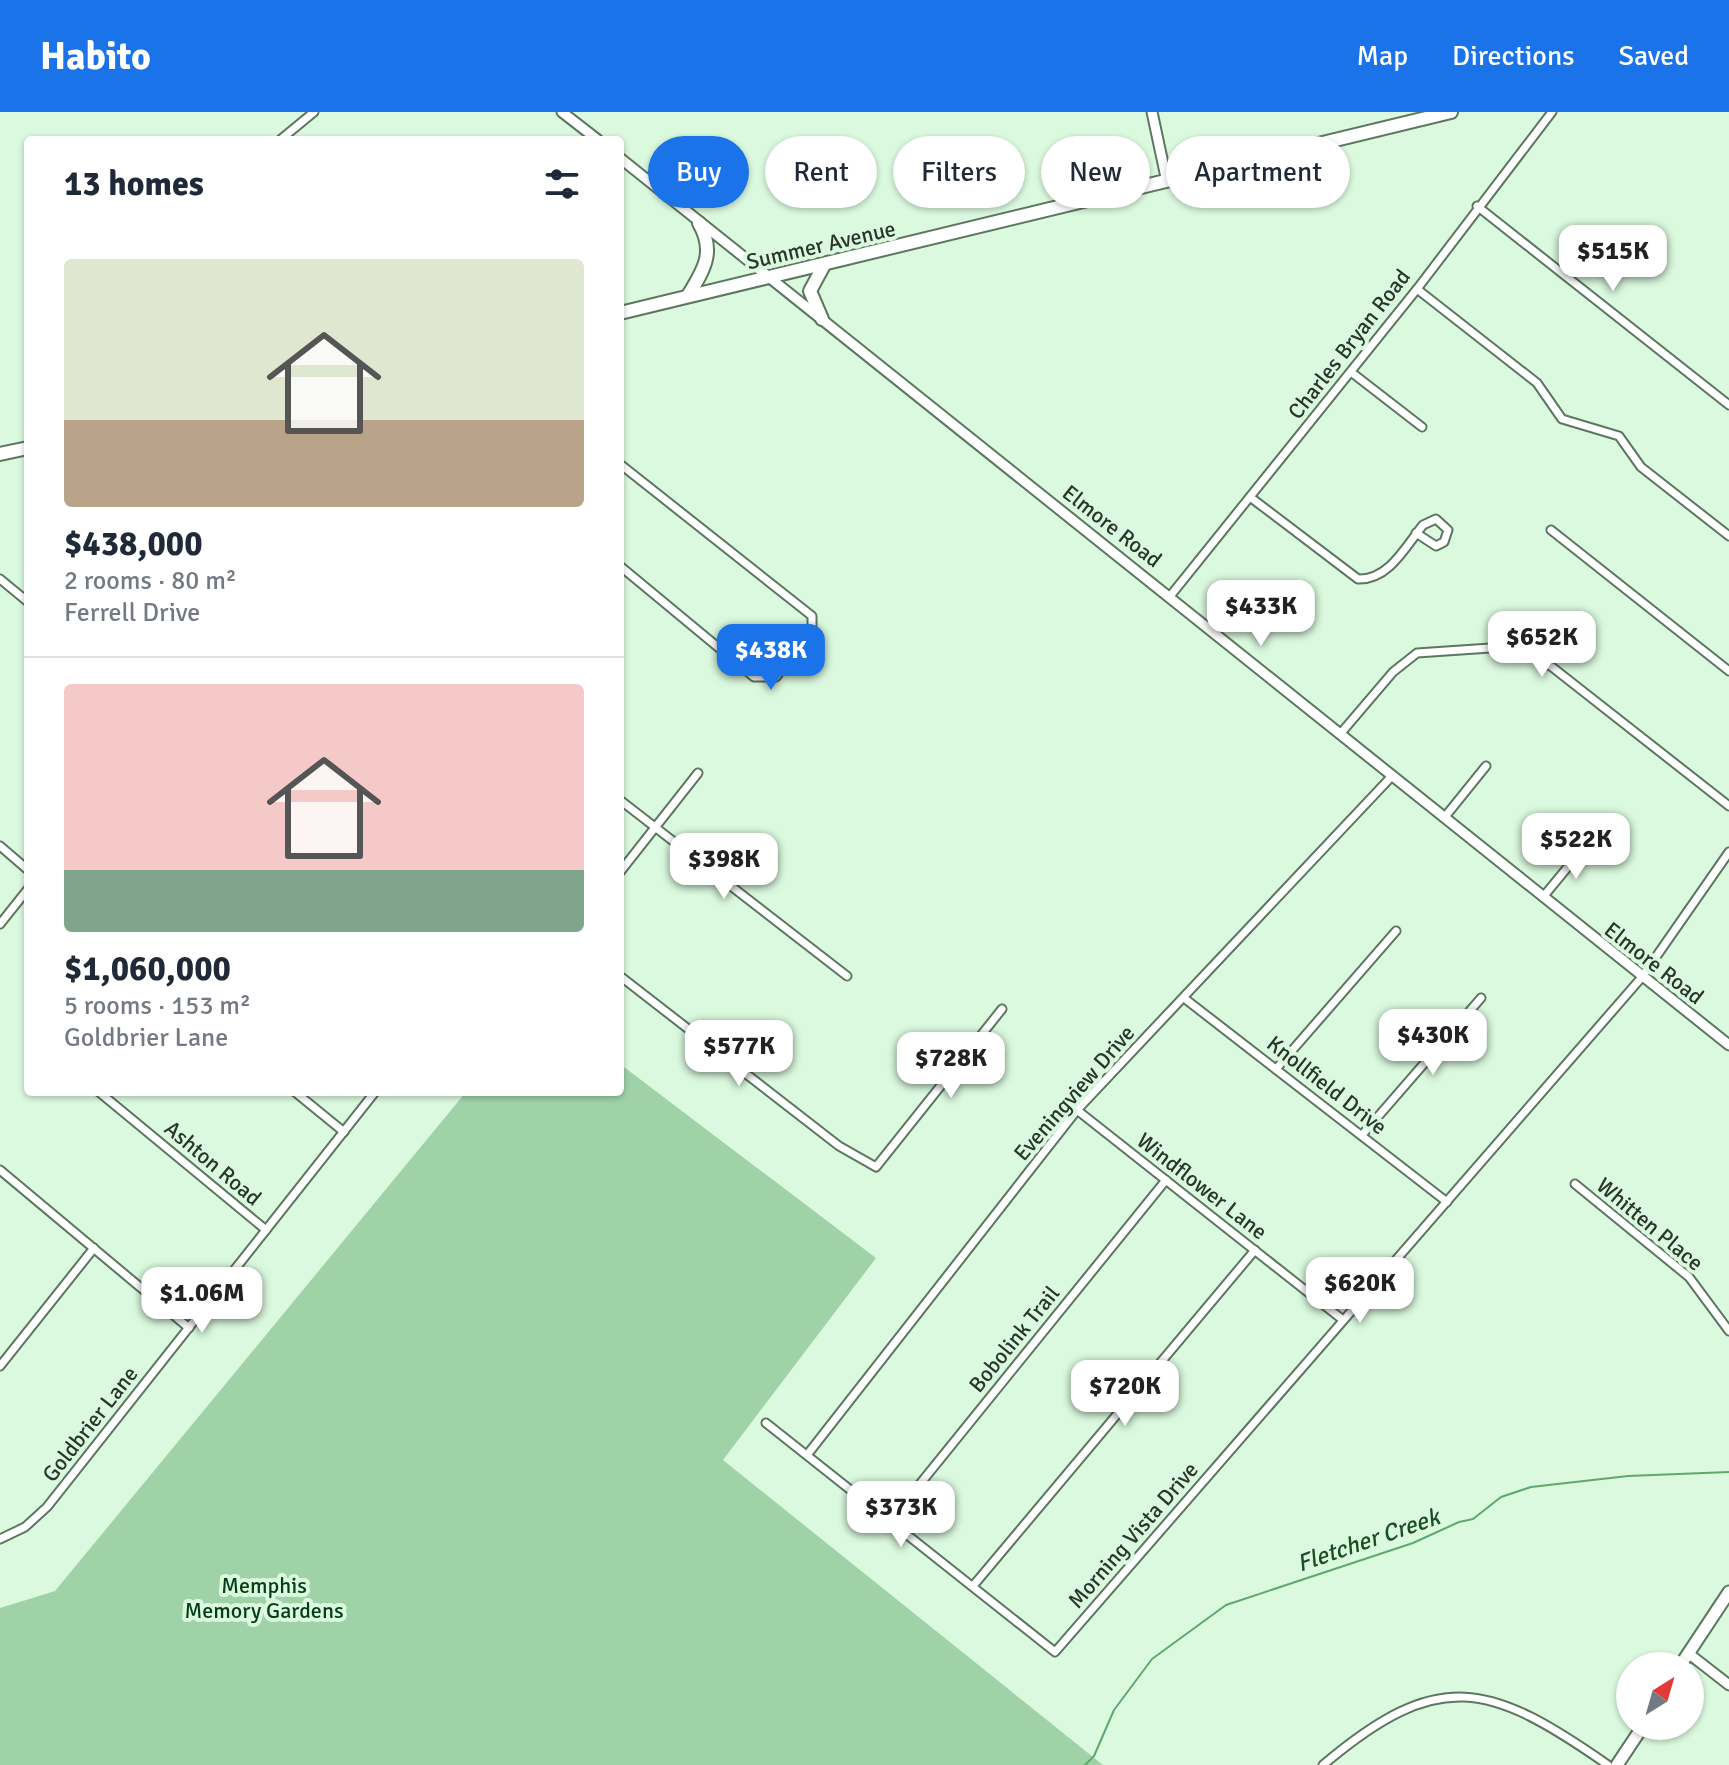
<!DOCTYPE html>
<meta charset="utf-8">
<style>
:root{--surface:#fff;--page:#f2f2f3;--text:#1f2937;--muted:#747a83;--line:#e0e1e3;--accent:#1a73e8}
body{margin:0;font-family:Signika,sans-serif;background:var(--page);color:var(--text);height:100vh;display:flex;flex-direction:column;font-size:30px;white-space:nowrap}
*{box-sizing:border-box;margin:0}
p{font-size:26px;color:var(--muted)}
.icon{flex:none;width:44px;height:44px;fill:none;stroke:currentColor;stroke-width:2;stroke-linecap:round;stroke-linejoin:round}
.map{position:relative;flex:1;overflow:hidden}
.sheet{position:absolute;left:24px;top:24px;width:600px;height:960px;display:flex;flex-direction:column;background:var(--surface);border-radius:8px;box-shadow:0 2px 6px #0004}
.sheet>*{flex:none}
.guide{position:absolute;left:648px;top:24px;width:760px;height:72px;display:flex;gap:16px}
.needle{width:52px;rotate:37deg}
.fabs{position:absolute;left:1616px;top:1540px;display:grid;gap:16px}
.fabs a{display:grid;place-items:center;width:88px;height:88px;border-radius:50%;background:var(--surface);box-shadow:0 2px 6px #0004;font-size:40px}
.price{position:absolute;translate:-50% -68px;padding:0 18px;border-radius:16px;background:#fff;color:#222;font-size:26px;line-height:52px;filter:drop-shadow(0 2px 4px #0008)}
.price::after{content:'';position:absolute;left:50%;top:48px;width:24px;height:18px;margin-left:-12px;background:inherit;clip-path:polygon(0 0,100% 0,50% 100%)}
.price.selected{background:var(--accent);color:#fff}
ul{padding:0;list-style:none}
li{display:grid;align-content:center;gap:16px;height:424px;padding:0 40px}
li+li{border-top:2px solid var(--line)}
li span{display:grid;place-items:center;height:248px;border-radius:8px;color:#555}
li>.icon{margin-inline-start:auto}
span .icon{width:144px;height:144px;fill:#fffc;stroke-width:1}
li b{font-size:34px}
h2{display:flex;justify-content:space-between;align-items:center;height:96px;padding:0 40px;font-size:34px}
.tag{padding:0 28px;border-radius:36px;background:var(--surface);box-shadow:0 2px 6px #0004;font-size:28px;line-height:72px}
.tag.selected{background:var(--accent);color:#fff}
header{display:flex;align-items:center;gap:48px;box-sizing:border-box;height:112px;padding:0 40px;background:var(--accent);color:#fff}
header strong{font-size:38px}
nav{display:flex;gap:44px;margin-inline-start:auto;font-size:28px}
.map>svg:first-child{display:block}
</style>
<header>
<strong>Habito</strong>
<nav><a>Map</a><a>Directions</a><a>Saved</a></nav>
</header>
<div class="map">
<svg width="1729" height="1653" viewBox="0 0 1729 1653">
<rect width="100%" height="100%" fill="#daf9de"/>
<polygon fill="#9fd3a7" points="620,952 876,1146 723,1348 1103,1653 0,1653 0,1496 55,1479 466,980 620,980"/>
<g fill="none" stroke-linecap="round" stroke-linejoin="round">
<polyline stroke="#60a86d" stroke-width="2" points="1085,1653 1094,1644 1114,1598 1152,1547 1226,1493 1413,1431 1459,1410 1473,1407 1501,1385 1531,1375 1628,1364 1729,1360"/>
<defs>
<g id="minor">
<polyline points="280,28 314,0"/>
<polyline points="1477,94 1729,293"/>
<polyline points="1417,177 1537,271 1562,307 1619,324 1641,355 1729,424"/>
<polyline points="1351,260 1422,315"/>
<polyline points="620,352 812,504 812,519 776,565 754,565 620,454"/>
<path d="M1250 385 1358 467C1389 468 1406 434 1423 413L1436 407 1448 418 1444 430 1436 434 1416 421"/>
<polyline points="1551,418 1729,559"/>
<polyline points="0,467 28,490"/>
<polyline points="1171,483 1417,177 1552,0"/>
<polyline points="1341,621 1393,560 1417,541 1505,535 1534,544 1552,555 1729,694"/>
<polyline points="620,688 847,864"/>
<polyline points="1444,706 1486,654"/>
<polyline points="0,734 28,758"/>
<polyline points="620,760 698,661"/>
<polyline points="1543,785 1586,733"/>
<polyline points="0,812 28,777"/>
<polyline points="620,864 839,1034 876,1055 1002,897"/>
<polyline points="1184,886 1447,1090"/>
<polyline points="1276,957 1396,819"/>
<polyline points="99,980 266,1118"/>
<polyline points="295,980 344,1020"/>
<polyline points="1077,998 1343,1208"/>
<polyline points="1362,1023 1481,886"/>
<polyline points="0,1058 189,1216"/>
<polyline points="1575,1072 1689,1165 1729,1219"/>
<polyline points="0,1254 94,1136"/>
<polyline points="766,1311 1055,1540 1642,865 1729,740"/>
<polyline points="807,1343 1077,998 1392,664"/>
<polyline points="890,1409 1166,1068"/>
<polyline points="0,1427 25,1415 47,1395 375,980"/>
<polyline points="973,1474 1255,1138"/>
<path d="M1323 1653C1439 1555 1489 1570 1608 1653"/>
</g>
<g id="tertiary">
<polyline points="562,0 598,28"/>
<polyline points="1152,0 1167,70"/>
<polyline points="620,46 1729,933"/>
<polyline points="1688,1541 1729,1573"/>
</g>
<g id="secondary">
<polyline points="1680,1554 1729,1480"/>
<polyline points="1617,1653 1643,1614"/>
</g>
<g id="primary">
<path d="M689 182C705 156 715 139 699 111"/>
<polyline points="620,201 1451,0"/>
<polyline points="822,207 810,179 823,155"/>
<polyline points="0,342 28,336"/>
</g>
</defs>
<use href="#minor" stroke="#5b775f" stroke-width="11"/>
<use href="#tertiary" stroke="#5b775f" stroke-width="13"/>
<use href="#secondary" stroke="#5b775f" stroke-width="15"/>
<use href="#primary" stroke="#5b775f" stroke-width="16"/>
<use href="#minor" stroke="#fff" stroke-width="7"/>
<use href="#tertiary" stroke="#fff" stroke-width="9"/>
<use href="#secondary" stroke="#fff" stroke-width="11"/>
<use href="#primary" stroke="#fff" stroke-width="12"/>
</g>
<g text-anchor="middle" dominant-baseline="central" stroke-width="8" stroke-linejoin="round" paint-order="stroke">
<g font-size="22" fill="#29362b" stroke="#daf9de">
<text transform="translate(821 133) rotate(-13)">Summer Avenue</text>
<text transform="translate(1349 232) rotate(-52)">Charles Bryan Road</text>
<text transform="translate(1112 414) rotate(38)">Elmore Road</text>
<text transform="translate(1654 851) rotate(38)">Elmore Road</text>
<text transform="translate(1327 973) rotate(38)">Knollfield Drive</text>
<text transform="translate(1074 981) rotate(-49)">Eveningview Drive</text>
<text transform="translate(213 1051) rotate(40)">Ashton Road</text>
<text transform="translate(1202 1074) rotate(38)">Windflower Lane</text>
<text transform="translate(1650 1112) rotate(40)">Whitten Place</text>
<text transform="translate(1014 1227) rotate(-51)">Bobolink Trail</text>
<text transform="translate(90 1312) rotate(-52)">Goldbrier Lane</text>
<text transform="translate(1133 1423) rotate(-49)">Morning Vista Drive</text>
</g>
<g font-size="22" fill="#043d17" stroke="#daf9de">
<text x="264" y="1473">Memphis<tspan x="264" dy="25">Memory Gardens</tspan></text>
</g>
<g font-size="24" font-style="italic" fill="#194e27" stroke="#daf9de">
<text transform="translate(1368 1428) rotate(-19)">Fletcher Creek</text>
</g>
</g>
</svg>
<div class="fabs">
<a><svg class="needle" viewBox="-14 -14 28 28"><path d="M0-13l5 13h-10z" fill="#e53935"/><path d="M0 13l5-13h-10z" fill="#747a83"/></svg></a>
</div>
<b class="price" style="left:1613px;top:181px">$515K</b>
<b class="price" style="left:1261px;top:536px">$433K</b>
<b class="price" style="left:1542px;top:567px">$652K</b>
<b class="price selected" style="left:771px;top:580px">$438K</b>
<b class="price" style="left:1576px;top:769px">$522K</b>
<b class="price" style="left:724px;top:789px">$398K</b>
<b class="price" style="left:1433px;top:965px">$430K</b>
<b class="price" style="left:739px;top:976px">$577K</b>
<b class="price" style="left:951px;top:988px">$728K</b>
<b class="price" style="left:1360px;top:1213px">$620K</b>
<b class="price" style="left:202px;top:1223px">$1.06M</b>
<b class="price" style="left:1125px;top:1316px">$720K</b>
<b class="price" style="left:901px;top:1437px">$373K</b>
<div class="guide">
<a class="tag selected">Buy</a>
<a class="tag">Rent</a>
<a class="tag">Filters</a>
<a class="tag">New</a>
<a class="tag">Apartment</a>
</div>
<section class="sheet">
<h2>13 homes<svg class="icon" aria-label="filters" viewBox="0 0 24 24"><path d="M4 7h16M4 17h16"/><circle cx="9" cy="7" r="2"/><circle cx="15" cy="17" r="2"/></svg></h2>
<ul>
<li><span style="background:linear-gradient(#dfe7d0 65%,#b9a48a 0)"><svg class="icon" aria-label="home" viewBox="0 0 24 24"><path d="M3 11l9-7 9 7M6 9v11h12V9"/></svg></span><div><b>$438,000</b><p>2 rooms · 80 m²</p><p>Ferrell Drive</p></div></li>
<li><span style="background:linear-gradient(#f6c9c9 75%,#7fa58c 0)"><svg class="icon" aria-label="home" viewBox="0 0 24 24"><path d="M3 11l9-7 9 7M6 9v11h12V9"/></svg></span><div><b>$1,060,000</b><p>5 rooms · 153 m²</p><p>Goldbrier Lane</p></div></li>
</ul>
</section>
</div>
